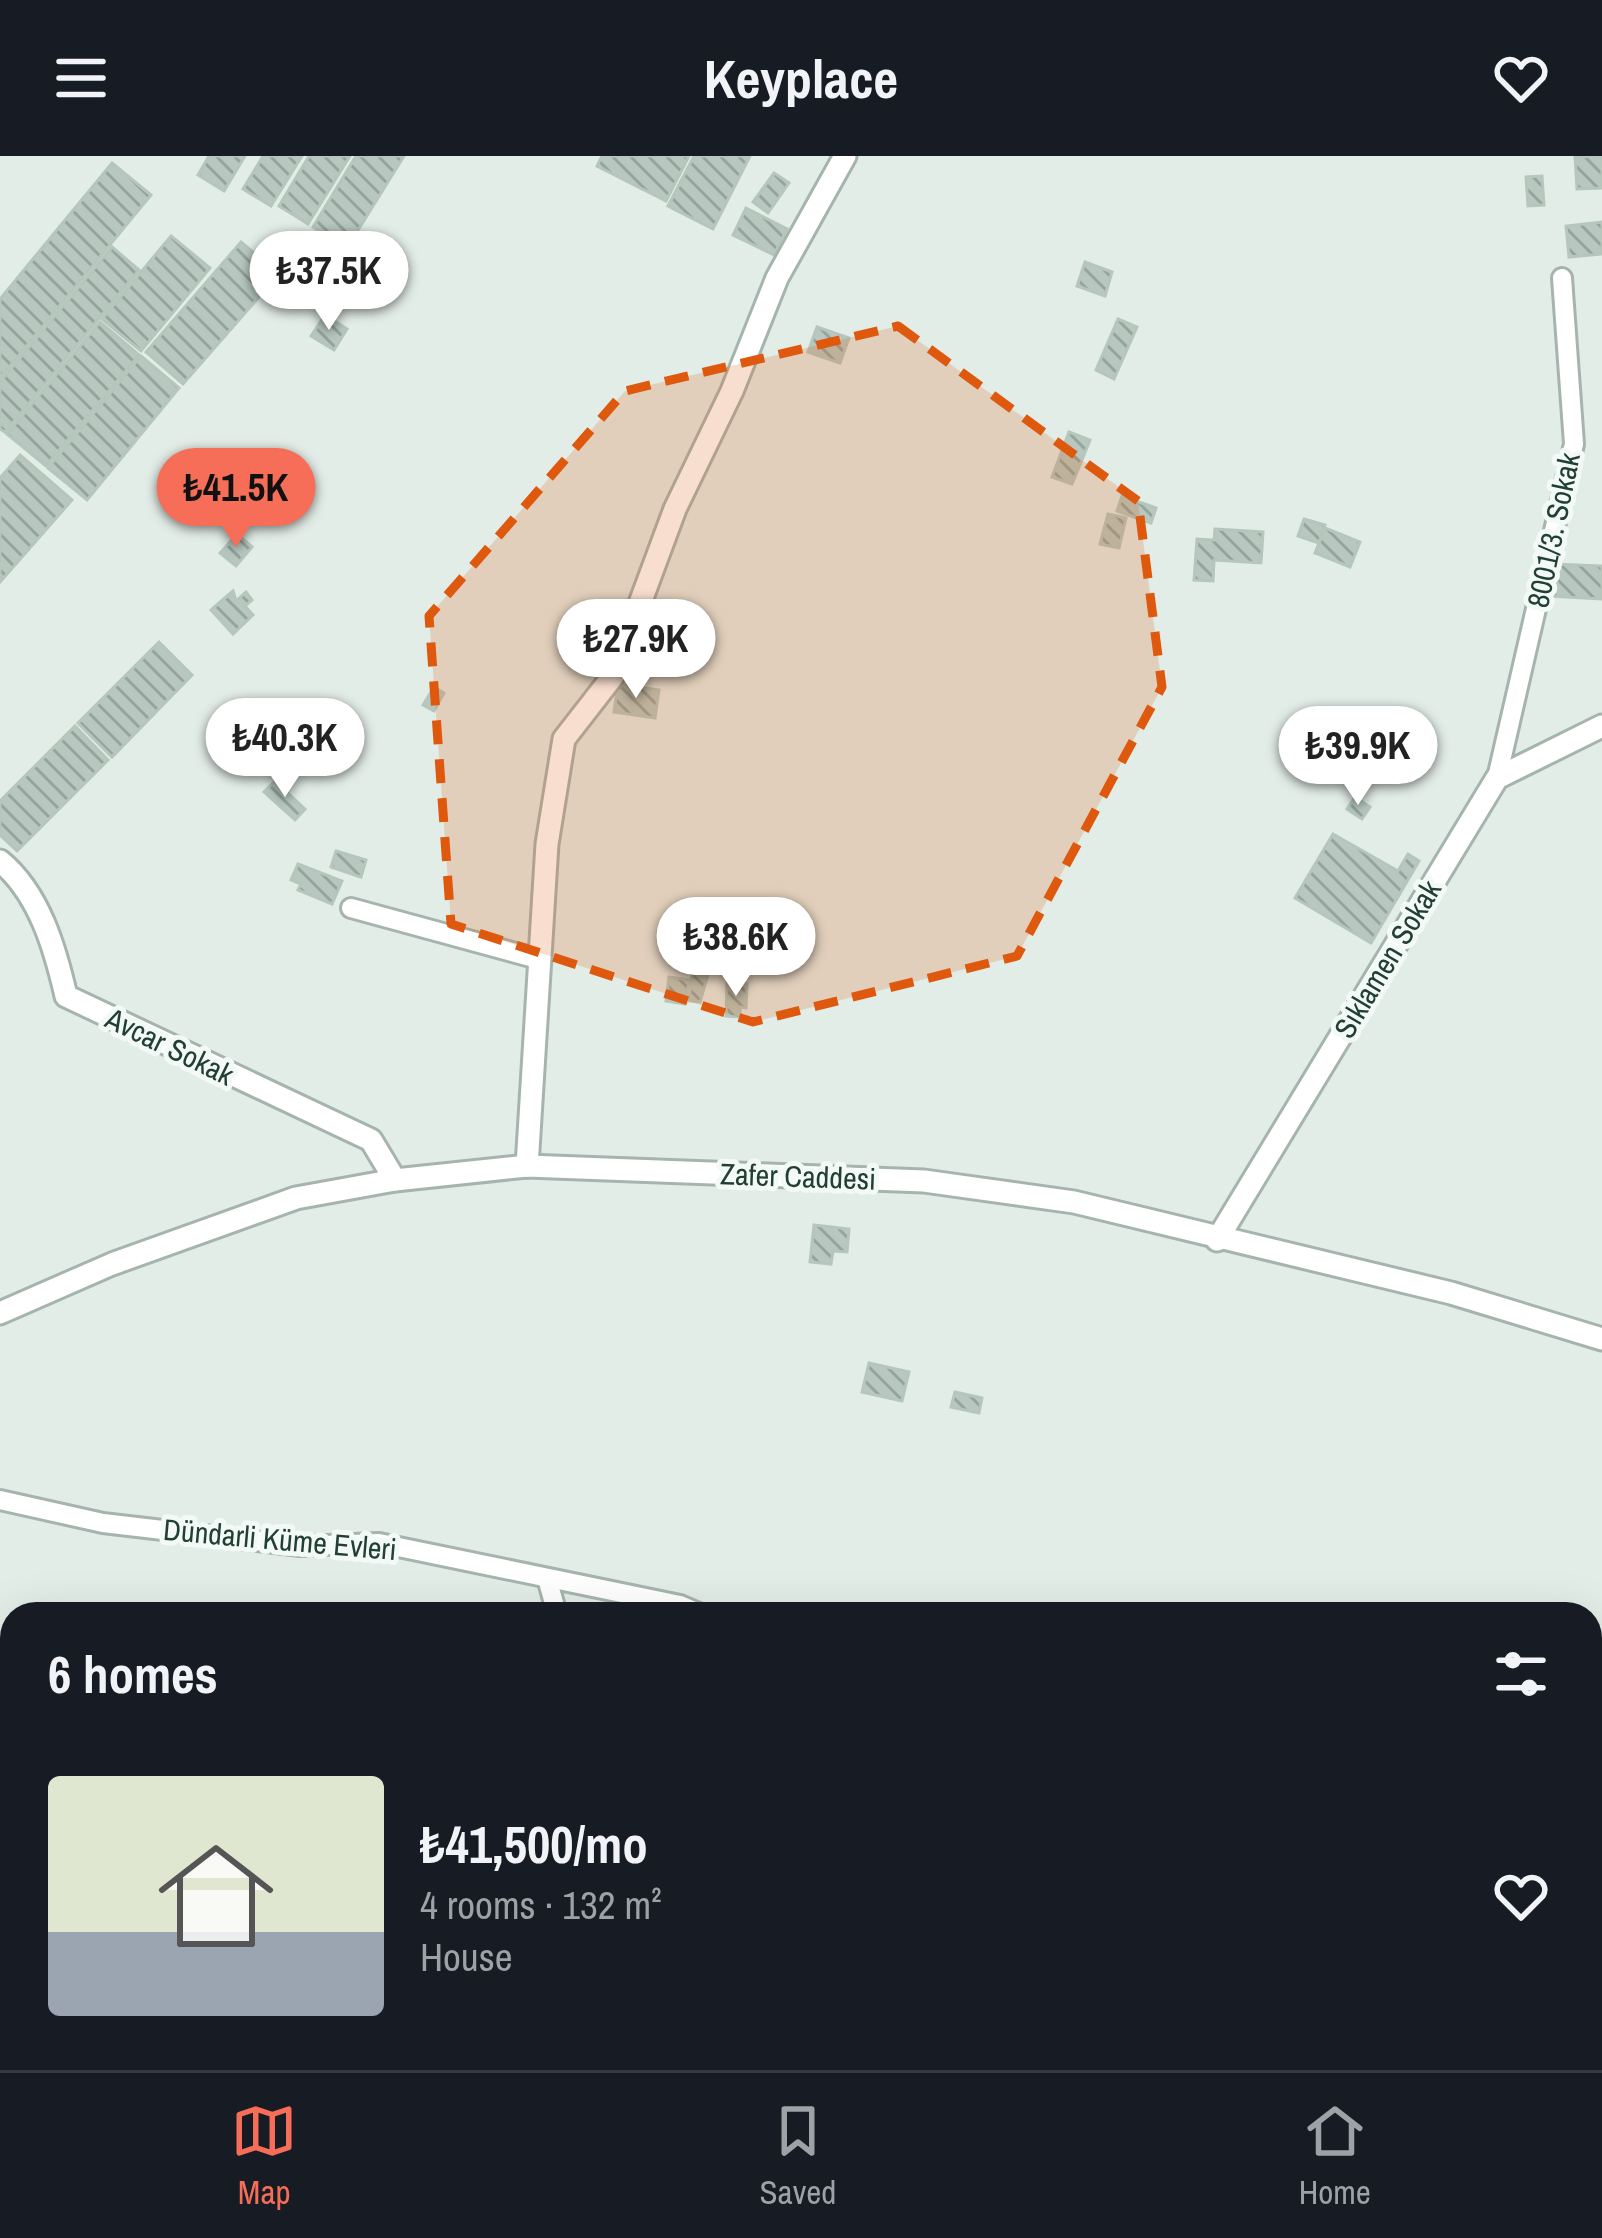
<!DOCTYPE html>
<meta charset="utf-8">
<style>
:root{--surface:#171b24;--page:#242831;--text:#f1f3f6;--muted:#9ea1a6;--line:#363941;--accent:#f66e58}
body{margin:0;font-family:"Archivo Narrow",sans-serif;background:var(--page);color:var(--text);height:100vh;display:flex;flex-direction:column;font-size:45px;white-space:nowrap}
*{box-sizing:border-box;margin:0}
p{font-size:39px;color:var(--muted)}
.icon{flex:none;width:66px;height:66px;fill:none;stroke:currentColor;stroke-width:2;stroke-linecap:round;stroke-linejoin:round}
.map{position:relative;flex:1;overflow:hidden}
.side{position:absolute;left:0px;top:1446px;width:1602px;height:468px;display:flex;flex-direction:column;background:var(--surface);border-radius:36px 36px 0 0;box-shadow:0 12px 48px #0002}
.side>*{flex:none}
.price{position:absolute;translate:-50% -102px;padding:0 27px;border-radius:42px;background:#fff;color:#222;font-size:39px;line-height:78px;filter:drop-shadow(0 3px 6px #0008)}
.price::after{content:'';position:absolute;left:50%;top:72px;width:36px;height:27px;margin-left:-18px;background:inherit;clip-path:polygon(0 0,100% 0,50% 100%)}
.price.active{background:var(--accent);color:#111}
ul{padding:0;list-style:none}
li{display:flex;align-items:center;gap:36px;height:300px;padding:0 48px}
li+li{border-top:3px solid var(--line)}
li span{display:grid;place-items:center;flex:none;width:336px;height:240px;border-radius:12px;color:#555}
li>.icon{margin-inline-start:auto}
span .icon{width:144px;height:144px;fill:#fffc;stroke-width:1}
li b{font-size:51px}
h2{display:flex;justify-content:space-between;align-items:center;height:144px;padding:0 48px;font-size:51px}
header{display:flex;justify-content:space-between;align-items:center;height:156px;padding:0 48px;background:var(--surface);font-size:54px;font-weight:700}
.tabs{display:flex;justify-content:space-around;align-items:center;height:168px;border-top:3px solid var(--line);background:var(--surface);font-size:33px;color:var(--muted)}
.tabs a{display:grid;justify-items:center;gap:6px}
.tabs .active{color:var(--accent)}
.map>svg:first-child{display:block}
</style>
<header><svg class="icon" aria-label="menu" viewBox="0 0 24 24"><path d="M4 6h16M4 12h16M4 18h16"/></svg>Keyplace<svg class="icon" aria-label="heart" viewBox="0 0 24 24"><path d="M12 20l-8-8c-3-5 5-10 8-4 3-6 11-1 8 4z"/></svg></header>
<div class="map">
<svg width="1602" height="1914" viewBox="0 0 1602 1914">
<defs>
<pattern id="building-back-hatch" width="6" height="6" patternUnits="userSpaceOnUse" patternTransform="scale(3)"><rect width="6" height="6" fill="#b8c8c0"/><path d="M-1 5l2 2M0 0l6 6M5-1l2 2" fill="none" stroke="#95a49d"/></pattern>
</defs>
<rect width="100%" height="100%" fill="#e3ede7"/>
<g fill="url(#building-back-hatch)" stroke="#b5c7bd" stroke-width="3">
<polygon points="209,0 245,0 224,35 198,19"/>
<polygon points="263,0 302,0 271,50 243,33"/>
<polygon points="309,0 350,0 308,68 279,50"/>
<polygon points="356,0 404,0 347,92 313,71"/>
<polygon points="602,0 689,0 666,45 597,10"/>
<polygon points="694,0 750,0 713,73 668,50"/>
<polygon points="1602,0 1602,32 1577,33 1575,1"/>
<polygon points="112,7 151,39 0,222 0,143"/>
<polygon points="774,17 789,27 768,57 753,46"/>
<polygon points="1542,20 1544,49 1528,50 1526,21"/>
<polygon points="746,52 787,73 774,99 733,79"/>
<polygon points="1602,66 1602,98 1569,101 1566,70"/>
<polygon points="171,80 210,112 141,195 102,163"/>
<polygon points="241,86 279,118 183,228 146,196"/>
<polygon points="286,86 310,101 301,114 278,99"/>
<polygon points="112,91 139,114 5,276 0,273 0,226"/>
<polygon points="1085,106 1112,116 1105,140 1077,130"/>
<polygon points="325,159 347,173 334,194 311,180"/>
<polygon points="1118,163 1137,171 1114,223 1096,214"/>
<polygon points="100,166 139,199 46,310 7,278"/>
<polygon points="817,171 849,182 840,207 808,196"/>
<polygon points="141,200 179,232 87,344 48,312"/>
<polygon points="1069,276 1090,284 1072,328 1052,321"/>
<polygon points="20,299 72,344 0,426 0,322"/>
<polygon points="1122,340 1156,352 1151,367 1117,355"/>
<polygon points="1108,358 1126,362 1119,392 1100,388"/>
<polygon points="1304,363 1325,369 1319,387 1298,380"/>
<polygon points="1325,372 1360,386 1350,411 1315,397"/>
<polygon points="1215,373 1263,376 1261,407 1214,404 1213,425 1194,424 1197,383 1214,384"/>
<polygon points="237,378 252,391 236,410 220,397"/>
<polygon points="1552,408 1602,410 1602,443 1550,440"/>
<polygon points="233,435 236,445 246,436 252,444 245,450 253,459 233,478 211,454"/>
<polygon points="638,476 650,480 639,520 627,517"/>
<polygon points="159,486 192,519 112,601 78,567"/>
<polygon points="618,528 659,534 655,562 614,556"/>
<polygon points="434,531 444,537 434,555 423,549"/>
<polygon points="75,570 108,604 17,695 0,679 0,645"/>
<polygon points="275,625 305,653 295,664 264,636"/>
<polygon points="1355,641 1370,651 1362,663 1347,653"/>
<polygon points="1333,678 1398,715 1408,698 1419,705 1371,787 1295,742"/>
<polygon points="336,695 366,704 361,721 331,711"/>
<polygon points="298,708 342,725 332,748 298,734 301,728 291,724"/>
<polygon points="692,765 708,770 698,805 682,800"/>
<polygon points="692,817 708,819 700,846 689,845"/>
<polygon points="669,821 689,824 685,848 666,845"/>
<polygon points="727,827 747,828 746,852 740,851 740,861 726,860"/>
<polygon points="814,1069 849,1073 847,1096 833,1095 831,1108 810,1106"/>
<polygon points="869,1207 909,1216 902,1245 862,1236"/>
<polygon points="955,1236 982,1242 979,1257 951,1251"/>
</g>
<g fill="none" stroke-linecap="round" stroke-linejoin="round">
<defs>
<g id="minor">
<polyline points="1497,622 1574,288 1562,122"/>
<polyline points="351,752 538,803"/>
<polyline points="0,1344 103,1367 300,1390 379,1387 680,1449 701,1458"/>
<polyline points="547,1422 557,1458"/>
<polyline points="923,1902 925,1914"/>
<polyline points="476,1914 487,1914"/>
<polyline points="633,1914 639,1902"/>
</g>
<g id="tertiary">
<path d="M0 705C39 737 55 792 66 840L371 984 395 1024"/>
<polyline points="527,1010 547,688 564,583 613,520 675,353 732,235 777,122 845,0"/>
<polyline points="1217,1084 1497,622 1602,570"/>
<polyline points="0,1157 112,1108 296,1042 395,1024 527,1010 924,1025 1074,1046 1451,1137 1602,1183"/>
</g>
</defs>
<use href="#minor" stroke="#a5b5ae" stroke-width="24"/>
<use href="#tertiary" stroke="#a5b5ae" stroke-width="27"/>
<polyline stroke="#82b29e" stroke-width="3" stroke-dasharray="6 9" stroke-linecap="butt" points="1590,1479 1602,1475"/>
<use href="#minor" stroke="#fff" stroke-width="18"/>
<use href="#tertiary" stroke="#fff" stroke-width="21"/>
</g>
<path fill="#de580e" fill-opacity="0.2" stroke="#de580e" stroke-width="9" stroke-dasharray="24 15" stroke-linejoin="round" d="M898 170 1138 345 1162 531 1017 800 753 866 451 768 429 460 625 235Z"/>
<g text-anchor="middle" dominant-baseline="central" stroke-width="10" stroke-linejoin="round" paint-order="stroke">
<g font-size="30" fill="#223f34" stroke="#f3f9f6">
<text transform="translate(1553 374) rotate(-78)">8001/3. Sokak</text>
<text transform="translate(1387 803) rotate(-59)">Sıklamen Sokak</text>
<text transform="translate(170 890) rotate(26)">Avcar Sokak</text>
<text transform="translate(798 1020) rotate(2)">Zafer Caddesi</text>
<text transform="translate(280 1383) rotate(5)">Dündarli Küme Evleri</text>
</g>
</g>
</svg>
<b class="price" style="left:329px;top:177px">₺37.5K</b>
<b class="price active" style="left:236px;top:394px">₺41.5K</b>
<b class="price" style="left:636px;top:545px">₺27.9K</b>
<b class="price" style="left:285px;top:644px">₺40.3K</b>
<b class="price" style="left:1358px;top:652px">₺39.9K</b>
<b class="price" style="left:736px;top:843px">₺38.6K</b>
<section class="side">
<h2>6 homes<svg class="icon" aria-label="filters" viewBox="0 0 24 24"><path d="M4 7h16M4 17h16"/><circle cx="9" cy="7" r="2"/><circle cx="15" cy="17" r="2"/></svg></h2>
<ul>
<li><span style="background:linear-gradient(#dfe7d0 65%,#9aa5b1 0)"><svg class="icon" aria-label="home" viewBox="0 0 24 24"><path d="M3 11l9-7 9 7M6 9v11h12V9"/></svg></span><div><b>₺41,500/mo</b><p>4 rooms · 132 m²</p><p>House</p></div><svg class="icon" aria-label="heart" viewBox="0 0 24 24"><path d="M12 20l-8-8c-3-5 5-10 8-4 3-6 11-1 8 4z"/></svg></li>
</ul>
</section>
</div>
<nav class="tabs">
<a class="active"><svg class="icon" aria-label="map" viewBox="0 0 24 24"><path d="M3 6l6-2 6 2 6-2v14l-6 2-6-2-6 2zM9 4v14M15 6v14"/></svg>Map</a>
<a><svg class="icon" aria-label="saved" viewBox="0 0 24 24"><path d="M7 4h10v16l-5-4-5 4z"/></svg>Saved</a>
<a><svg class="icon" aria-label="home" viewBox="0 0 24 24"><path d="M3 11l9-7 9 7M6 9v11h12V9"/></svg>Home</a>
</nav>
